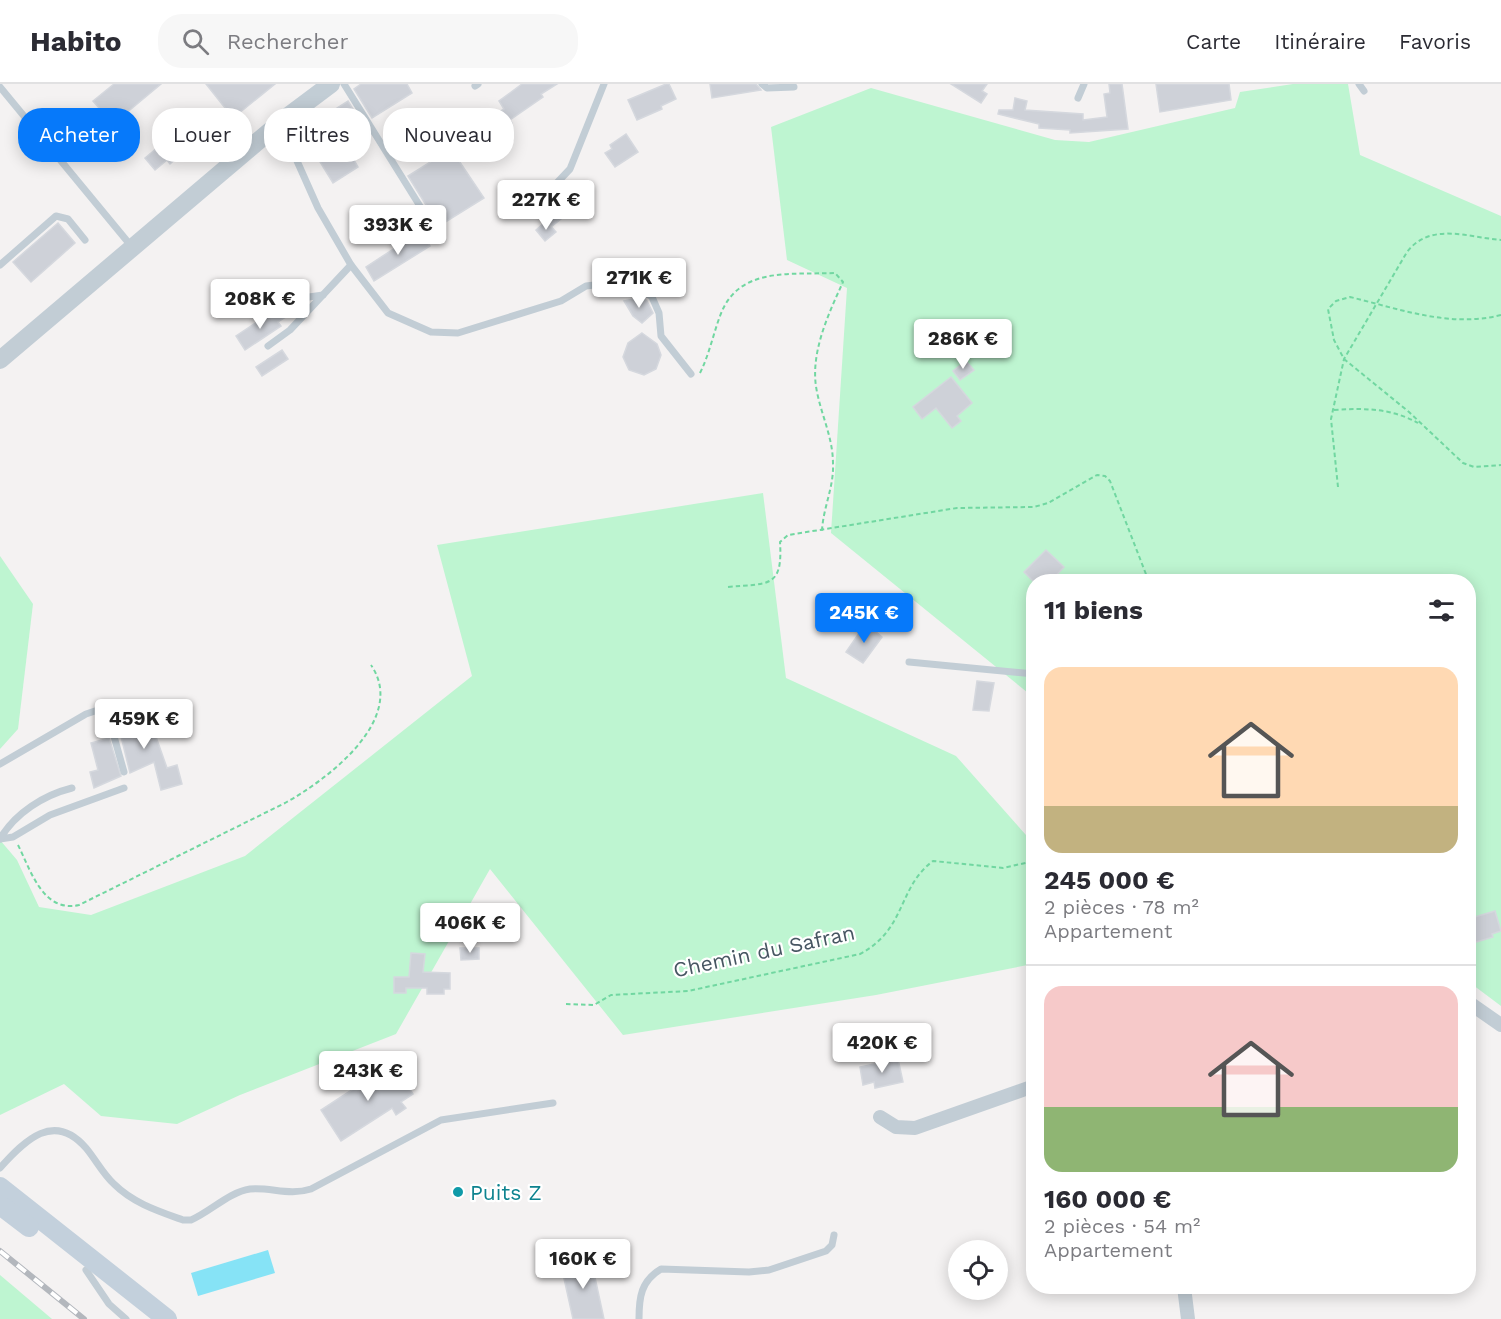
<!DOCTYPE html>
<html lang="fr">
<meta charset="utf-8">
<style>
:root{--surface:#fff;--page:#f7f7f7;--text:#2b2b33;--muted:#7c7c81;--line:#e1e1e2;--accent:#0679fa}
body{margin:0;font-family:"Work Sans",sans-serif;background:var(--page);color:var(--text);height:100vh;display:flex;flex-direction:column;font-size:22px;white-space:nowrap}
*{box-sizing:border-box;margin:0}
p{font-size:20px;color:var(--muted)}
.icon{flex:none;width:33px;height:33px;fill:none;stroke:currentColor;stroke-width:2;stroke-linecap:round;stroke-linejoin:round}
.map{position:relative;flex:1;overflow:hidden}
.details{position:absolute;left:1026px;top:490px;width:450px;height:720px;display:flex;flex-direction:column;background:var(--surface);border-radius:24px;box-shadow:0 3px 15px #0003}
.details>*{flex:none}
.banner{position:absolute;left:18px;top:24px;width:570px;height:54px;display:flex;gap:12px}
.controls{position:absolute;left:948px;top:1156px;display:grid;gap:12px}
.controls a{display:grid;place-items:center;width:60px;height:60px;border-radius:50%;background:var(--surface);box-shadow:0 3px 15px #0003;font-size:30px}
.price{position:absolute;translate:-50% -51px;padding:0 14px;border-radius:6px;background:#fff;color:#222;font-size:20px;line-height:39px;filter:drop-shadow(0 2px 3px #0008)}
.price::after{content:'';position:absolute;left:50%;top:36px;width:18px;height:14px;margin-left:-9px;background:inherit;clip-path:polygon(0 0,100% 0,50% 100%)}
.price.selected{background:var(--accent);color:#fff}
ul{padding:0;list-style:none}
li{display:grid;align-content:center;gap:12px;height:318px;padding:0 18px}
li+li{border-top:2px solid var(--line)}
li span{display:grid;place-items:center;height:186px;border-radius:18px;color:#555}
li>.icon{margin-inline-start:auto}
span .icon{width:108px;height:108px;fill:#fffc;stroke-width:1}
li b{font-size:26px}
h2{display:flex;justify-content:space-between;align-items:center;height:72px;padding:0 18px;font-size:26px}
.pill{padding:0 21px;border-radius:24px;background:var(--surface);box-shadow:0 3px 15px #0003;font-size:21px;line-height:54px}
.pill.selected{background:var(--accent);color:#fff}
header{display:flex;align-items:center;gap:36px;box-sizing:border-box;height:84px;padding:0 30px;background:var(--surface);border-bottom:2px solid var(--line)}
header strong{font-size:28px}
nav{display:flex;gap:33px;margin-inline-start:auto;font-size:21px}
.search{width:420px;height:54px;background:var(--page);display:flex;align-items:center;gap:15px;box-sizing:border-box;padding:0 21px;border-radius:24px;color:var(--muted);font-size:22px}
.map>svg:first-child{display:block}
</style>
<header>
<strong>Habito</strong>
<div class="search"><svg class="icon" aria-label="search" viewBox="0 0 24 24"><circle cx="10" cy="10" r="6"/><path d="M15 15l6 6"/></svg>Rechercher</div>
<nav><a>Carte</a><a>Itinéraire</a><a>Favoris</a></nav>
</header>
<div class="map">
<svg width="1501" height="1235" viewBox="0 0 1501 1235">
<rect width="100%" height="100%" fill="#f4f2f2"/>
<g fill="#bef5d1">
<polygon points="1293,0 1348,0 1360,71 1501,132 1501,922 1469,898 1468,498 1034,498 1033,613 831,449 847,204 787,176 771,43 871,4 1055,56 1089,58 1235,24 1240,8"/>
<polygon points="763,409 786,594 956,672 1033,759 1033,880 876,911 623,951 490,785 396,950 240,1011 177,1040 101,1032 64,1000 0,1031 0,756 17,776 39,823 91,831 245,772 472,592 437,461"/>
<polygon points="0,472 33,520 18,645 0,665"/>
<polygon points="0,1191 52,1235 0,1235"/>
</g>
<polygon fill="#86e3f6" points="268,1166 275,1189 198,1212 191,1189"/>
<g fill="#ced1d8" stroke="#d5d8de" stroke-width="1.5">
<polygon points="114,0 161,0 113,40 93,17"/>
<polygon points="206,0 275,0 233,34"/>
<polygon points="361,0 407,0 412,9 372,34 354,5"/>
<polygon points="522,0 557,0 541,10 543,13 510,36 512,39 507,43 513,56 503,67 497,58 481,68 468,48 504,25 499,17"/>
<polygon points="666,0 669,0 676,15 661,22 662,25 637,36 628,16"/>
<polygon points="710,0 756,0 761,6 712,14"/>
<polygon points="951,0 987,0 982,7 987,10 981,19"/>
<polygon points="1109,0 1122,0 1128,45 1070,49 1070,46 1039,44 1039,40 998,30 999,26 1013,26 1015,14 1027,17 1025,26 1083,30 1083,36 1107,33 1104,10 1110,9"/>
<polygon points="1156,0 1229,0 1231,16 1160,28"/>
<polygon points="348,17 362,40 359,42 363,47 344,59 358,83 333,99 301,47"/>
<polygon points="427,26 439,46 396,73 384,53"/>
<polygon points="176,48 189,63 170,80 167,76 155,86 145,74"/>
<polygon points="626,50 638,68 615,83 605,69 612,65 610,61"/>
<polygon points="451,65 484,114 439,142 408,92"/>
<polygon points="566,110 577,122 551,143 542,133 547,129 541,122 553,113 557,118"/>
<polygon points="546,137 556,148 545,157 536,146"/>
<polygon points="58,139 75,159 31,198 13,178"/>
<polygon points="421,147 430,162 374,197 366,183"/>
<polygon points="642,213 647,217 653,229 642,239 633,232 624,217"/>
<polygon points="272,228 284,234 278,238 281,242 245,266 236,252"/>
<polygon points="642,249 657,260 661,271 656,285 644,291 629,286 623,273 628,259"/>
<polygon points="282,266 288,275 262,292 256,283"/>
<polygon points="966,277 974,286 960,296 953,287"/>
<polygon points="951,293 972,319 957,332 961,337 952,344 936,324 922,335 913,323"/>
<polygon points="1046,466 1064,483 1050,498 1034,498 1024,488"/>
<polygon points="866,539 882,553 863,579 846,568"/>
<polygon points="977,597 994,599 989,627 973,626"/>
<polygon points="129,619 139,655 155,650 167,684 177,681 182,700 161,706 154,678 130,689 114,624"/>
<polygon points="109,654 121,692 94,704 90,688 98,686 91,659"/>
<polygon points="1495,827 1501,847 1492,850 1493,853 1473,859 1468,835"/>
<polygon points="460,864 479,864 479,875 461,876"/>
<polygon points="411,869 425,870 423,888 450,889 450,905 444,905 444,910 427,910 427,904 406,904 406,909 394,909 394,893 409,893"/>
<polygon points="898,975 903,998 875,1004 874,998 863,1001 860,983"/>
<polygon points="393,979 413,1010 401,1018 406,1024 396,1031 392,1024 341,1057 321,1026"/>
<polygon points="591,1175 604,1235 573,1235 561,1181"/>
</g>
<g fill="none" stroke-linecap="round" stroke-linejoin="round">
<g stroke="#71d7a1" stroke-width="2" stroke-dasharray="4.5 3" stroke-linecap="butt">
<path d="M1501 231C1450 244 1400 225 1350 213L1336 217 1328 225 1334 256 1344 275 1409 328 1463 379 1474 383 1501 381"/>
<path d="M700 289C709 271 713 251 720 232 738 182 790 191 835 189L843 198C828 231 809 271 817 308 822 333 833 354 833 380 834 403 823 424 822 447"/>
<path d="M1334 326C1364 324 1391 324 1418 339"/>
<path d="M1338 403 1331 335 1344 275 1407 168C1430 138 1467 153 1501 156"/>
<path d="M728 503C768 499 783 505 780 458L788 451 957 424 1034 423 1048 419 1097 391 1105 392 1110 397 1149 498"/>
<path d="M18 761C31 787 43 829 79 821L285 719C327 696 408 635 371 581"/>
<path d="M566 920 594 921 611 911 688 907 860 870C907 845 897 804 933 777L1003 784 1034 777"/>
</g>
<g stroke="#c2cdd5" stroke-width="7">
<polyline points="344,0 441,156"/>
<polyline points="762,0 767,4 794,3"/>
<polyline points="1359,0 1364,7"/>
<polyline points="475,2 478,0"/>
<polyline points="0,3 132,163"/>
<polyline points="1078,14 1084,0"/>
<polyline points="284,39 293,68 318,124 351,181 388,229 431,248 458,249 561,217 586,202 611,199 642,206 652,213 659,229 661,252 691,290"/>
<polyline points="553,103 570,85 604,0"/>
<polyline points="0,181 56,132 68,135 85,156"/>
<polyline points="274,218 323,211"/>
<polyline points="268,262 290,246 351,181"/>
<polyline points="909,578 1034,590"/>
<polyline points="0,680 86,630 98,626 108,631 124,688"/>
<polyline points="0,755 13,753 50,731 124,704"/>
<path d="M0 755C15 729 44 711 72 704"/>
<path d="M0 1084C25 1056 54 1027 86 1064 96 1076 103 1090 114 1100 133 1119 158 1127 183 1136H191C210 1128 229 1108 250 1105 271 1103 289 1112 311 1105L441 1036 553 1019"/>
<polyline points="86,1186 109,1220 126,1235"/>
<path d="M639 1235C639 1213 641 1197 661 1185L749 1188 769 1186 826 1167 832 1161 834 1151"/>
</g>
<g stroke="#c2cdd5" stroke-width="14">
<polyline points="1468,918 1501,941"/>
<polyline points="880,1033 896,1043 915,1044 1034,1002"/>
<polyline points="1184,1203 1188,1235"/>
</g>
<polyline stroke="#c2cdd5" stroke-width="18" points="0,276 283,36 331,0"/>
<g stroke="#c3d0dc" stroke-width="20">
<polyline points="0,1103 167,1235"/>
<polyline points="0,1121 29,1143"/>
</g>
<defs>
<polyline id="rail" points="0,1167 84,1235"/>
</defs>
<use href="#rail" stroke="#b3b7bd" stroke-width="6"/>
<use href="#rail" stroke="#fff" stroke-width="4" stroke-dasharray="11" stroke-linecap="butt"/>
</g>
<circle fill="#0f9aa8" stroke="#fff" stroke-width="2" cx="458" cy="1108" r="6"/>
<g text-anchor="middle" dominant-baseline="central" stroke-width="4.5" stroke-linejoin="round" paint-order="stroke">
<g font-size="21" fill="#475662" stroke="#fff">
<text transform="translate(764 867) rotate(-12)">Chemin du Safran</text>
</g>
<g font-size="21" fill="#0d838f" stroke="#fff" text-anchor="start">
<text x="470" y="1108">Puits Z</text>
</g>
</g>
</svg>
<div class="controls">
<a><svg class="icon" aria-label="locate" viewBox="0 0 24 24"><circle cx="12" cy="12" r="6"/><path d="M12 2v4M12 18v4M2 12h4M18 12h4"/></svg></a>
</div>
<b class="price" style="left:546px;top:147px">227K €</b>
<b class="price" style="left:398px;top:172px">393K €</b>
<b class="price" style="left:639px;top:225px">271K €</b>
<b class="price" style="left:260px;top:246px">208K €</b>
<b class="price" style="left:963px;top:286px">286K €</b>
<b class="price selected" style="left:864px;top:560px">245K €</b>
<b class="price" style="left:144px;top:666px">459K €</b>
<b class="price" style="left:470px;top:870px">406K €</b>
<b class="price" style="left:882px;top:990px">420K €</b>
<b class="price" style="left:368px;top:1018px">243K €</b>
<b class="price" style="left:583px;top:1206px">160K €</b>
<div class="banner">
<a class="pill selected">Acheter</a>
<a class="pill">Louer</a>
<a class="pill">Filtres</a>
<a class="pill">Nouveau</a>
</div>
<section class="details">
<h2>11 biens<svg class="icon" aria-label="filters" viewBox="0 0 24 24"><path d="M4 7h16M4 17h16"/><circle cx="9" cy="7" r="2"/><circle cx="15" cy="17" r="2"/></svg></h2>
<ul>
<li><span style="background:linear-gradient(#ffd9b3 75%,#c2b280 0)"><svg class="icon" aria-label="home" viewBox="0 0 24 24"><path d="M3 11l9-7 9 7M6 9v11h12V9"/></svg></span><div><b>245 000 €</b><p>2 pièces · 78 m²</p><p>Appartement</p></div></li>
<li><span style="background:linear-gradient(#f6c9c9 65%,#8fb573 0)"><svg class="icon" aria-label="home" viewBox="0 0 24 24"><path d="M3 11l9-7 9 7M6 9v11h12V9"/></svg></span><div><b>160 000 €</b><p>2 pièces · 54 m²</p><p>Appartement</p></div></li>
</ul>
</section>
</div>
